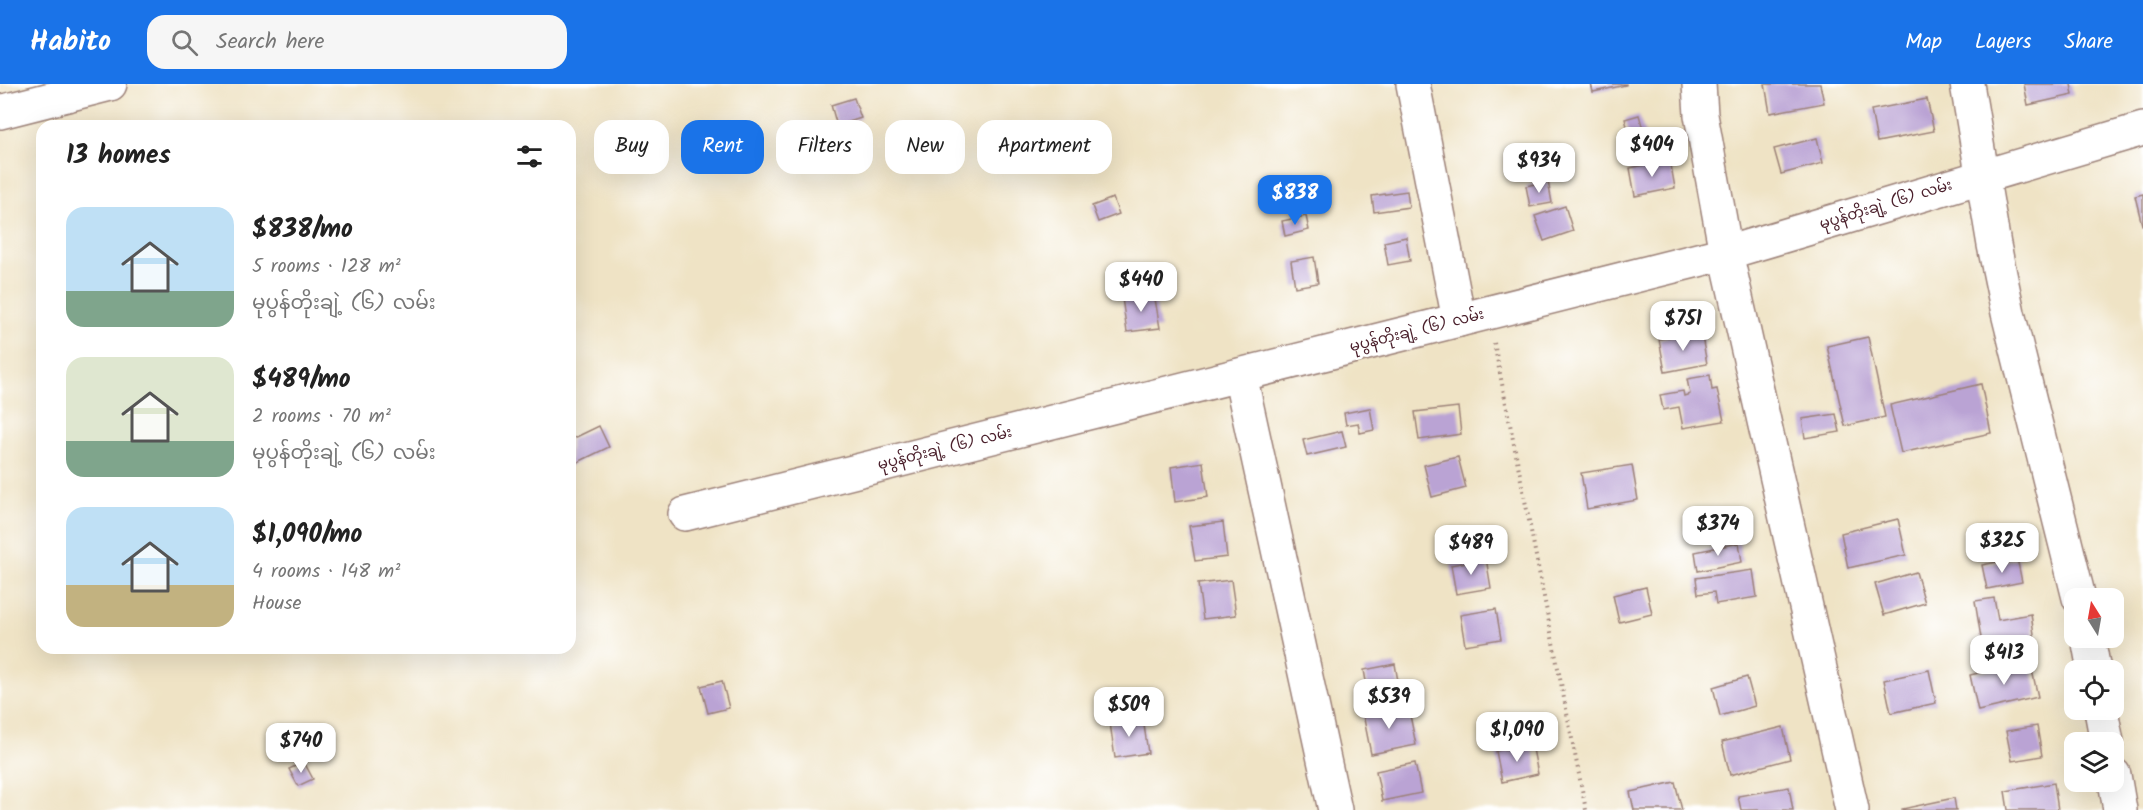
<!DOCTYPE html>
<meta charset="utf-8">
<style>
:root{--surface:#fff;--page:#f6f6f6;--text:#222;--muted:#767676;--accent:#1a73e8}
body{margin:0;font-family:Kalam,"Noto Sans Myanmar",sans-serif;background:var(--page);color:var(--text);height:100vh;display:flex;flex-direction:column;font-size:22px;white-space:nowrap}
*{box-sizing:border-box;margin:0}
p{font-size:20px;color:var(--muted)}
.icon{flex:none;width:33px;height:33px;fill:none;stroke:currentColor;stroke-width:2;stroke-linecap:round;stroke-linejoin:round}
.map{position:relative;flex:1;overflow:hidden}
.details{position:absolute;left:36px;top:36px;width:540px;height:534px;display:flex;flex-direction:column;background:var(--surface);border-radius:18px;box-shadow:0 6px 24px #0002}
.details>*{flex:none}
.banner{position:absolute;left:594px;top:36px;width:570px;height:54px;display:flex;gap:12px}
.needle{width:39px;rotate:349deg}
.tools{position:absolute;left:2064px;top:504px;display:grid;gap:12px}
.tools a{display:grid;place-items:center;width:60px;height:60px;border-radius:12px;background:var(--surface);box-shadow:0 6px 24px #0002;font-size:30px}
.price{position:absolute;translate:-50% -51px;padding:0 14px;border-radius:12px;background:#fff;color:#222;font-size:20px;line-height:39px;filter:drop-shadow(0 2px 3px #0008)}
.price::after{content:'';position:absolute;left:50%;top:36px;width:18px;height:14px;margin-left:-9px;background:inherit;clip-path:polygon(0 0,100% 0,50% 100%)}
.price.current{background:var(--accent);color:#fff}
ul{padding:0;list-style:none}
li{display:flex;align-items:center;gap:18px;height:150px;padding:0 30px}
li span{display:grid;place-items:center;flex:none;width:168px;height:120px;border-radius:18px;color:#555}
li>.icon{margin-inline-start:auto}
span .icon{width:72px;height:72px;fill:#fffc;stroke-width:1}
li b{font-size:26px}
h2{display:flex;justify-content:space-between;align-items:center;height:72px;padding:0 30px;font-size:26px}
.pill{padding:0 21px;border-radius:18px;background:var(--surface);box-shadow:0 6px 24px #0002;font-size:21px;line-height:54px}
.pill.current{background:var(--accent);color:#fff}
header{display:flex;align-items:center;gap:36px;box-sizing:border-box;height:84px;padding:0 30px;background:var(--accent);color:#fff}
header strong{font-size:28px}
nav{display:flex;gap:33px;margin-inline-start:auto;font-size:21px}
.search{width:420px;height:54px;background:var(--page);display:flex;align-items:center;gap:15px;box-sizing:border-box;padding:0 21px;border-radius:18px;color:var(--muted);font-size:22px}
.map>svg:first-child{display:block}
</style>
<header>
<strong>Habito</strong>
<div class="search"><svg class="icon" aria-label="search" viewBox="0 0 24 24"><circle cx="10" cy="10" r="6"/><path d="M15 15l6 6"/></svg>Search here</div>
<nav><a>Map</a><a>Layers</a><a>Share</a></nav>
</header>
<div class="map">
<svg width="2143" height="726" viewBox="0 0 2143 726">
<rect width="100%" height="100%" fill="#fff"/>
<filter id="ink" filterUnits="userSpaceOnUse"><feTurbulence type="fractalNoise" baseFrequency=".0167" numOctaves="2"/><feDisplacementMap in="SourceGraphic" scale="12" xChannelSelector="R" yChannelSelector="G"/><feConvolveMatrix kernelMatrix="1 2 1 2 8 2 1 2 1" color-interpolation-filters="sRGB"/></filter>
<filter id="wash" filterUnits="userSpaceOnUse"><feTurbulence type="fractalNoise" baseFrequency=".008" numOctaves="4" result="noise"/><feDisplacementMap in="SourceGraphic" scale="24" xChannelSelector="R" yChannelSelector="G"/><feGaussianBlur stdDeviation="1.35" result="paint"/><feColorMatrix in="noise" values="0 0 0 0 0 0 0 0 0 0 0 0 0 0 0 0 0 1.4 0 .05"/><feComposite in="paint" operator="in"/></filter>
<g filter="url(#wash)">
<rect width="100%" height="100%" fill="#efe3c5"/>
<g id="blocks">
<g fill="#baa3d4">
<polygon points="1591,0 1626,0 1626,1 1593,8"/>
<polygon points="1765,0 1820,0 1824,19 1770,29"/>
<polygon points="2024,0 2071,0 2073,11 2028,21"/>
<polygon points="854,14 861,34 837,42 831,21"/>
<polygon points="1927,15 1934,47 1877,58 1871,26"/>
<polygon points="1639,31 1647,58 1633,63 1625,35"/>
<polygon points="1817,54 1823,79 1781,90 1774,65"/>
<polygon points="1670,76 1675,104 1635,112 1630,84"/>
<polygon points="1548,97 1552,119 1530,123 1526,102"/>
<polygon points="1407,107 1409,123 1374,128 1372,112"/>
<polygon points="2143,110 2143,141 2142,141 2135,112"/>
<polygon points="1113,114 1119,130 1098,138 1092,122"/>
<polygon points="1565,122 1573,147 1544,157 1535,132"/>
<polygon points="1306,132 1309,146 1285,152 1282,137"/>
<polygon points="1406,153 1410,177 1388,181 1384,158"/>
<polygon points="1314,173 1318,199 1295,203 1291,177"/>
<polygon points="1154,209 1160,244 1127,248 1122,214"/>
<polygon points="1701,247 1707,280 1665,288 1659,255"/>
<polygon points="1868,253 1885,333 1845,342 1827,262"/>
<polygon points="1710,291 1712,306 1717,305 1724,337 1683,344 1679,323 1663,326 1660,311 1683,307 1684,312 1690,310 1687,295"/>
<polygon points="1981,300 1991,349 1901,369 1890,321"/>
<polygon points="1458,323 1461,350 1419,356 1415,328"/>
<polygon points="1370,324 1374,346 1360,349 1358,339 1346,341 1344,329"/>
<polygon points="1836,330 1840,348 1805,354 1802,335"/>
<polygon points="599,342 609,363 570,382 570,356"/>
<polygon points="1342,347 1346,363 1307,372 1303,356"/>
<polygon points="1458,373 1466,404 1432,413 1424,381"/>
<polygon points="1203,378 1208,413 1175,418 1171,383"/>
<polygon points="1632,381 1638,416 1587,425 1581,389"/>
<polygon points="1898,435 1906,471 1848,484 1841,449"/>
<polygon points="1223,438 1227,473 1195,477 1189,442"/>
<polygon points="1739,459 1742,478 1698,487 1695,468"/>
<polygon points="1486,474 1491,504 1456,510 1451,481"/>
<polygon points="2017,474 2022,498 1987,505 1982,481"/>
<polygon points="1753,486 1757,513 1716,520 1714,508 1698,510 1696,494"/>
<polygon points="1916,488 1925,519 1884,531 1875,500"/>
<polygon points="1231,496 1236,531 1203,535 1198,500"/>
<polygon points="1646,503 1652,530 1619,538 1613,511"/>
<polygon points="1994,514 1998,536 2031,530 2035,557 1983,566 1975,517"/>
<polygon points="1496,525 1501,555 1465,561 1460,531"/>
<polygon points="2030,577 2038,613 1978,627 1970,591"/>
<polygon points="1395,580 1399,603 1368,609 1364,586"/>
<polygon points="1929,586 1936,619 1891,629 1884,596"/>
<polygon points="1747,593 1755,622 1720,632 1713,603"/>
<polygon points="722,597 729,624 708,629 701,602"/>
<polygon points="1408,621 1416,661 1371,670 1363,630"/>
<polygon points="1143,634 1148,669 1115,674 1110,639"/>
<polygon points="2037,642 2042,672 2012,677 2006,647"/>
<polygon points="1783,643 1790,675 1730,691 1722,658"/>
<polygon points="1532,660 1538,690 1502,698 1496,667"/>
<polygon points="304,678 313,695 298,702 289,685"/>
<polygon points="1415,679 1421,709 1382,717 1376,687"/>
<polygon points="1675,698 1682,726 1634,726 1630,708"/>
<polygon points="2054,699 2058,726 2008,726 2005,707"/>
<polygon points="1789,703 1793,726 1741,726 1738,712"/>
<polygon points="1954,714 1956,726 1902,726 1902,725"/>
</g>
</g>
</g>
<g filter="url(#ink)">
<use href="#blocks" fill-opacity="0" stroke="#9c8178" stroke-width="1.5"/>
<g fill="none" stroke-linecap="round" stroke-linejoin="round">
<defs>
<g id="minor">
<polyline points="1413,0 1459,236"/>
<polyline points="1699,0 1701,31 1726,169 1852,726"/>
<polyline points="1967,0 1994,161 2008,229 2079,514"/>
<polyline points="0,28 110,0"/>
<polyline points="1240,291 1335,726"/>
<polyline points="685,430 1726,169 2143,45"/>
<polyline points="2088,554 2094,586"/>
<polyline points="2101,626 2107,658"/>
<polyline points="2114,691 2120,726"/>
</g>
</defs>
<use href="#minor" stroke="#9c8178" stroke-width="36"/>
<polyline stroke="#9c8178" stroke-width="4" stroke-dasharray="1.5 4.5" stroke-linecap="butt" points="1494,259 1586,726"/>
<use href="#minor" stroke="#fff" stroke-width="33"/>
</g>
</g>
<g text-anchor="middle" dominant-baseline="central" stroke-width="5" stroke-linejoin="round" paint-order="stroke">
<g font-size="15" fill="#4a1f2b" stroke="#fff">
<text transform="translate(1886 121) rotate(-17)">မုပွန်တိုးချဲ့ (၆) လမ်း</text>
<text transform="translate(1417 247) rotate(-14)">မုပွန်တိုးချဲ့ (၆) လမ်း</text>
<text transform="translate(945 365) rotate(-14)">မုပွန်တိုးချဲ့ (၆) လမ်း</text>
</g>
</g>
</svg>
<div class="tools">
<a><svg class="needle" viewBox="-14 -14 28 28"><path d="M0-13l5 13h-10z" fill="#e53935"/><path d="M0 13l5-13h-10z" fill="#767676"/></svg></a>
<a><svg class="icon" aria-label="locate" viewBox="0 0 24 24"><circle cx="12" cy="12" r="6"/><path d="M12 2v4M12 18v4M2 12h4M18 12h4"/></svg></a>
<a><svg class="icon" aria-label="layers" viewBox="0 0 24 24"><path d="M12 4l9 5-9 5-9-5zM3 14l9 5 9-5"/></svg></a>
</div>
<b class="price" style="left:1652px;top:94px">$404</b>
<b class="price" style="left:1539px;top:110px">$934</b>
<b class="price current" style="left:1295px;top:142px">$838</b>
<b class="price" style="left:1141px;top:229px">$440</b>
<b class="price" style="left:1683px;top:268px">$751</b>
<b class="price" style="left:1718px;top:473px">$374</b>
<b class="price" style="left:2002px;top:490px">$325</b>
<b class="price" style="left:1471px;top:492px">$489</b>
<b class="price" style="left:2004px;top:602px">$413</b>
<b class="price" style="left:1389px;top:646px">$539</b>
<b class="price" style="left:1129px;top:654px">$509</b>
<b class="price" style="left:1517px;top:679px">$1,090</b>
<b class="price" style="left:301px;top:690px">$740</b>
<div class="banner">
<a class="pill">Buy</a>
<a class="pill current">Rent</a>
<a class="pill">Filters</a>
<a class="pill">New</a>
<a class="pill">Apartment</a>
</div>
<section class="details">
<h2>13 homes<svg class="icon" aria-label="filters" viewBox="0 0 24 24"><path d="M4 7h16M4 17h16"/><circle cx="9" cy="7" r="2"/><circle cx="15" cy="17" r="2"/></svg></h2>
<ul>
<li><span style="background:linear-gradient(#bfe0f5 70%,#7fa58c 0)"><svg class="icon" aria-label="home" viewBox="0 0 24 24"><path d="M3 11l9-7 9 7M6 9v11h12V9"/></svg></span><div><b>$838/mo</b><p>5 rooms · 128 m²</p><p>မုပွန်တိုးချဲ့ (၆) လမ်း</p></div></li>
<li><span style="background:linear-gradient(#dfe7d0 70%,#7fa58c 0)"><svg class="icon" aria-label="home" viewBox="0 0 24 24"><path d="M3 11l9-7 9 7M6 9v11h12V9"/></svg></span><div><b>$489/mo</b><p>2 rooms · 70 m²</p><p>မုပွန်တိုးချဲ့ (၆) လမ်း</p></div></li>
<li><span style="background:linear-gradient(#bfe0f5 65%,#c2b280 0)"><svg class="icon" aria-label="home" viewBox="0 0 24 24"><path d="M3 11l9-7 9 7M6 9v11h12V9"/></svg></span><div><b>$1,090/mo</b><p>4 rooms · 148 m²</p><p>House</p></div></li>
</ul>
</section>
</div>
